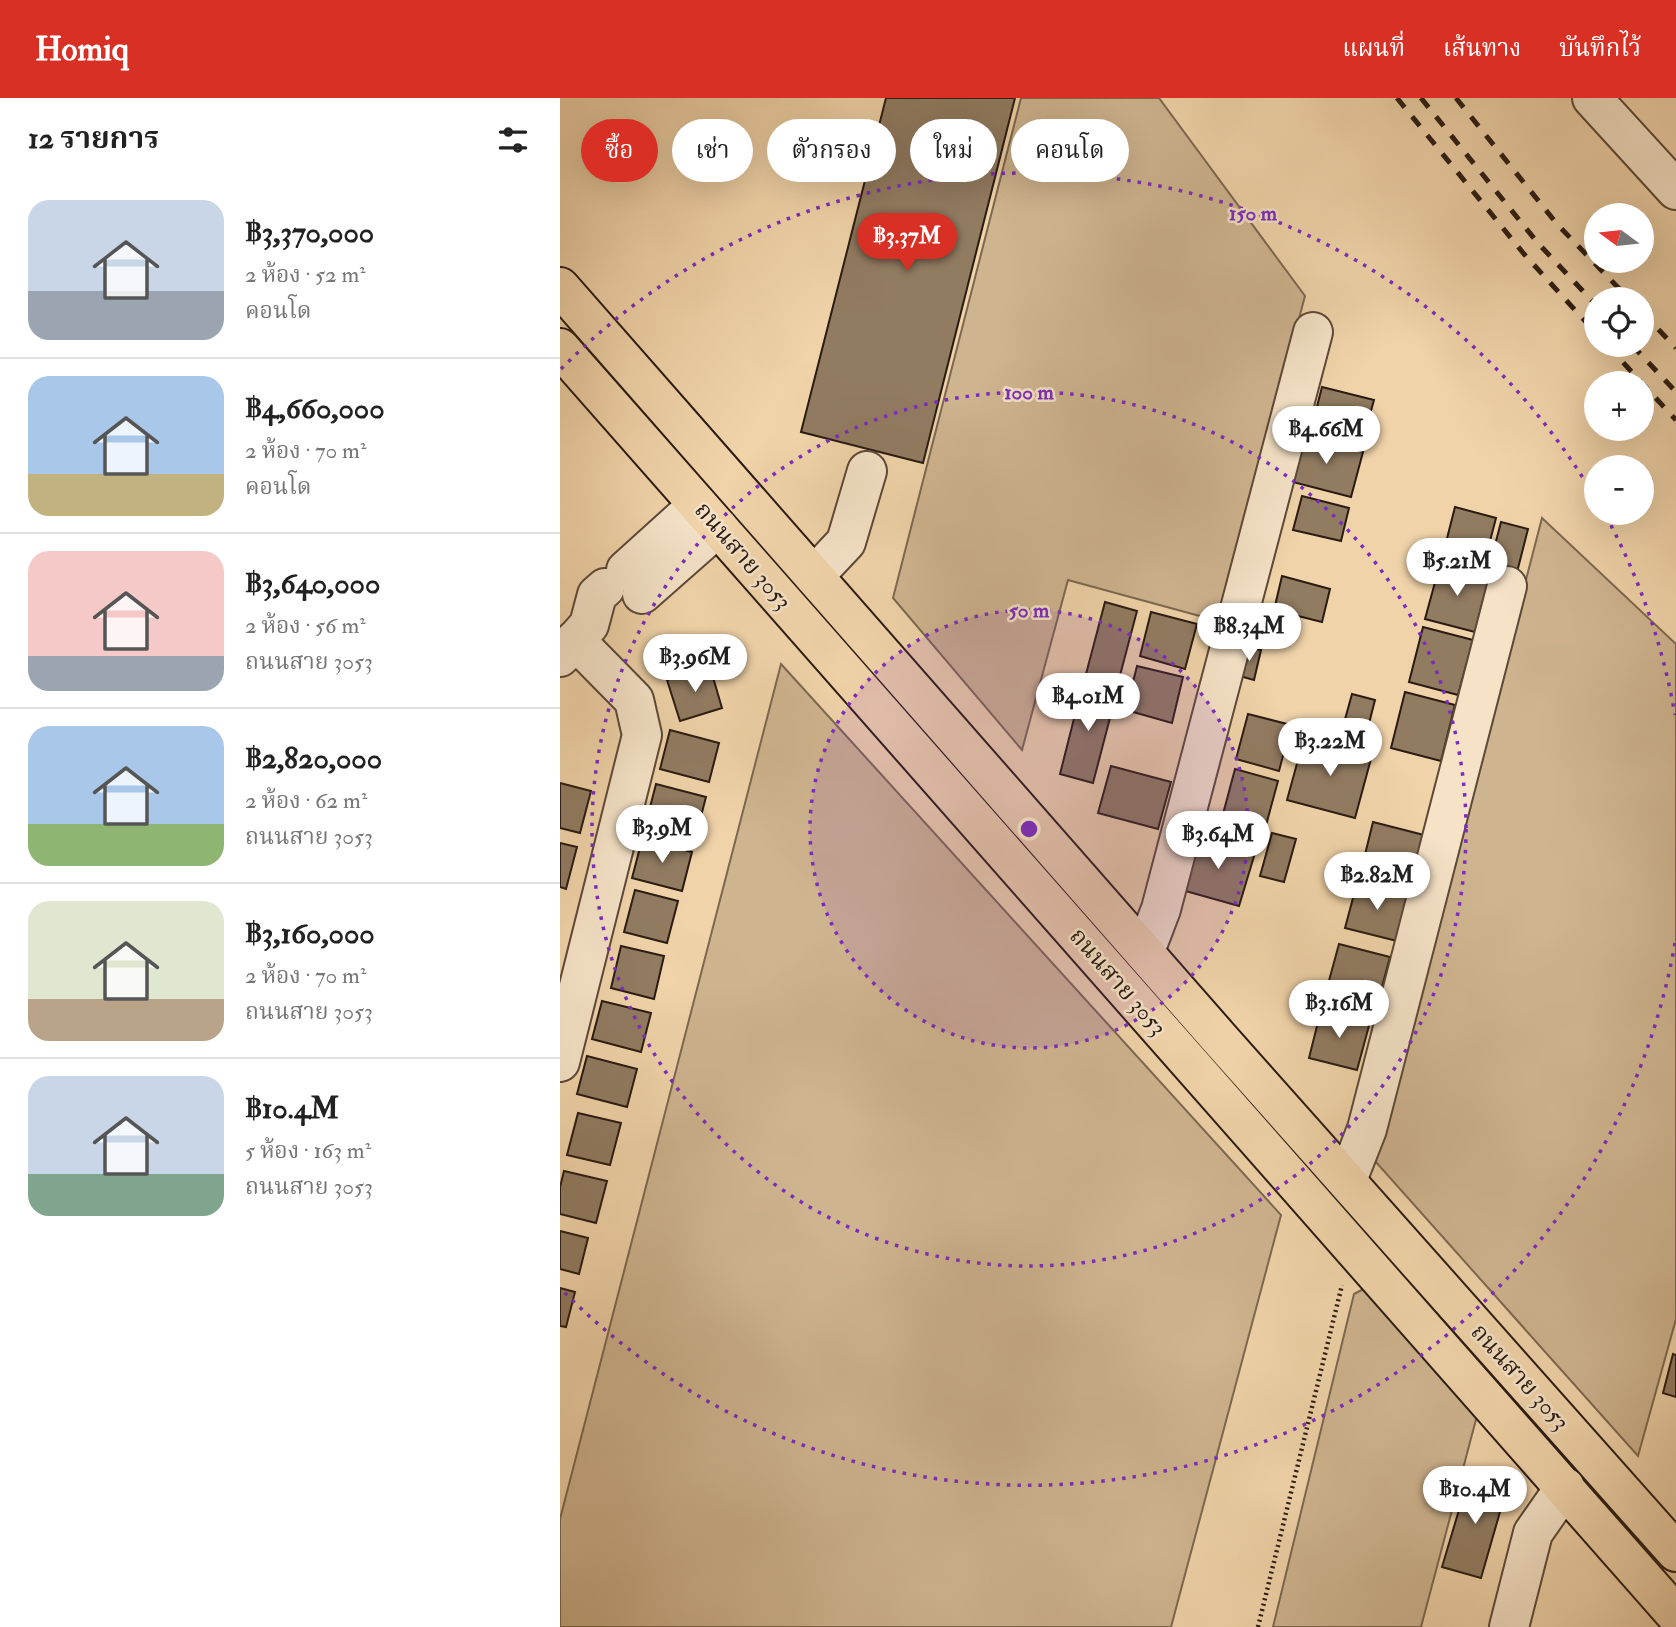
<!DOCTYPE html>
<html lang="th">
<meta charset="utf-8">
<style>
:root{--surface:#fff;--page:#f2f2f2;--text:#222;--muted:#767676;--line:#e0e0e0;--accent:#d93025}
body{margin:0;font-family:"IM FELL Double Pica","Noto Serif Thai",serif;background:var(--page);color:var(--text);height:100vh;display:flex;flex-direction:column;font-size:26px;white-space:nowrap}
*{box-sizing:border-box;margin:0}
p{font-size:23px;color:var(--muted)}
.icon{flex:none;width:38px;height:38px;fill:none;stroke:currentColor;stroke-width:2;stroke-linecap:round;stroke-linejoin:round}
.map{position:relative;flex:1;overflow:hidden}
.details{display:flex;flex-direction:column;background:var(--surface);width:560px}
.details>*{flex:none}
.guide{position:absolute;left:21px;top:21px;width:665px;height:63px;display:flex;gap:14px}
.needle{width:46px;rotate:285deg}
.fabs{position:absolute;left:1024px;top:105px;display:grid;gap:14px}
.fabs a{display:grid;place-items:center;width:70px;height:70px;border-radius:50%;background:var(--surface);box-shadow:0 7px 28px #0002;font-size:35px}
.price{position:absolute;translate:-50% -60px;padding:0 16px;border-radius:24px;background:#fff;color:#222;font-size:23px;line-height:46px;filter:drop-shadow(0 2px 4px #0008)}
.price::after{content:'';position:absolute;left:50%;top:42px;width:21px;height:16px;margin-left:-10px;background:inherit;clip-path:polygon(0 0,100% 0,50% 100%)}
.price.active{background:var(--accent);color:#fff}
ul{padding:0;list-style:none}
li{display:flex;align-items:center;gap:21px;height:175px;padding:0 28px}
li+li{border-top:2px solid var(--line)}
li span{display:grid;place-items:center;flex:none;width:196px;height:140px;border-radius:21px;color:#555}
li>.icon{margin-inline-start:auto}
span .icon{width:84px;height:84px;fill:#fffc;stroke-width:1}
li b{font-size:30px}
h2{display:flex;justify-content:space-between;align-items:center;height:84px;padding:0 28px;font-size:30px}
.pill{padding:0 24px;border-radius:32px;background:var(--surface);box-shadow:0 7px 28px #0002;font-size:24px;line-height:63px}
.pill.active{background:var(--accent);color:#fff}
header{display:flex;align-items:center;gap:42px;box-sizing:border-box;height:98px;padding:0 35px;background:var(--accent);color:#fff}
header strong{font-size:33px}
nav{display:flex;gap:38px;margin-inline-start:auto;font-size:24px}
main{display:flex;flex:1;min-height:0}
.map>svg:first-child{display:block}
</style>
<header>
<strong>Homiq</strong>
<nav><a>แผนที่</a><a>เส้นทาง</a><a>บันทึกไว้</a></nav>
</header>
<main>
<section class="details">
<h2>12 รายการ<svg class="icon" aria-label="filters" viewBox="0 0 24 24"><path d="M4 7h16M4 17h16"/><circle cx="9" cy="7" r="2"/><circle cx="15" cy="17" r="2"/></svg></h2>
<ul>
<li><span style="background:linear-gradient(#c9d6e8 65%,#9aa5b1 0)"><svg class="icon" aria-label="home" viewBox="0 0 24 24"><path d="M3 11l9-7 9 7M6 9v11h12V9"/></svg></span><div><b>฿3,370,000</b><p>2 ห้อง · 52 m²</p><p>คอนโด</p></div></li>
<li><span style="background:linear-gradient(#a9c7e8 70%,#c2b280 0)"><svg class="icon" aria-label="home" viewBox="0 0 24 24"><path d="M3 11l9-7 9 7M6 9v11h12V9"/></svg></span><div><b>฿4,660,000</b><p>2 ห้อง · 70 m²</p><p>คอนโด</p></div></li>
<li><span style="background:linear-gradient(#f6c9c9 75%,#9aa5b1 0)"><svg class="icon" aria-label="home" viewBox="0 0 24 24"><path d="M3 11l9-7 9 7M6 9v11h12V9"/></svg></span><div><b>฿3,640,000</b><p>2 ห้อง · 56 m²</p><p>ถนนสาย 3053</p></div></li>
<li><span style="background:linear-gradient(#a9c7e8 70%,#8fb573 0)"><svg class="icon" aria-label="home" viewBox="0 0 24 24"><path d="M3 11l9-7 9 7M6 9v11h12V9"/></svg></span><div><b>฿2,820,000</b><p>2 ห้อง · 62 m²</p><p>ถนนสาย 3053</p></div></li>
<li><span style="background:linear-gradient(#dfe7d0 70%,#b9a48a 0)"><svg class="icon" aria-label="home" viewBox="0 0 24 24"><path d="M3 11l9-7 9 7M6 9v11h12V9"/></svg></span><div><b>฿3,160,000</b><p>2 ห้อง · 70 m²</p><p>ถนนสาย 3053</p></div></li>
<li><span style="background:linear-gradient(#c9d6e8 70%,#7fa58c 0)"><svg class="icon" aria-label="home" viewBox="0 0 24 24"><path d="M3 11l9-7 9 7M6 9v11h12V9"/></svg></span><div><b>฿10.4M</b><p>5 ห้อง · 163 m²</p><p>ถนนสาย 3053</p></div></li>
</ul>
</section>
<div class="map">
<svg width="1116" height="1529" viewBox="0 0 1116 1529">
<rect width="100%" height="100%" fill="#f0d3a9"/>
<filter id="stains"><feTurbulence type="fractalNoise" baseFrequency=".00286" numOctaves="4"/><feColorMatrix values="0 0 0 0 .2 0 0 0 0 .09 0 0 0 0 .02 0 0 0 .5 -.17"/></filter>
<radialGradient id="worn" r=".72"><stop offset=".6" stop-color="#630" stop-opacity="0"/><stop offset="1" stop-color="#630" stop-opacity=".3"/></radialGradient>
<g fill="#ceb48f" stroke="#7c6850" stroke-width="2">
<polygon points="461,0 599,0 745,198 658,523 508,482 462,652 333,500"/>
<polygon points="982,420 1116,546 1116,1221 1078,1358 815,1063"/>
<polygon points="221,566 721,1117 611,1529 0,1529 0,1421"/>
<polygon points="809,1188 918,1314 861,1529 713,1529 794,1196"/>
</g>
<g fill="#917b61" stroke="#2a1b12" stroke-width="2">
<polygon points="326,0 455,0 363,365 241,334"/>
<polygon points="762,289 814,302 802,345 751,332"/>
<polygon points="740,338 803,354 791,399 729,383"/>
<polygon points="742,398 789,410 781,443 733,432"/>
<polygon points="895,409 936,420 923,470 882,460"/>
<polygon points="941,424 968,431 956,478 929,470"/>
<polygon points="880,466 929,479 915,534 865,521"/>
<polygon points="722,478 770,491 762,524 714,512"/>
<polygon points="545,504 577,513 558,585 526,576"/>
<polygon points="591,514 637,526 625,571 580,558"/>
<polygon points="863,529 913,542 898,597 849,584"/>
<polygon points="684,548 701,552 694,582 676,577"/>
<polygon points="577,568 623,579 612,625 566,612"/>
<polygon points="150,569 162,610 120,623 107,582"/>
<polygon points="523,585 557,593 533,685 500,676"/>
<polygon points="845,594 895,607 881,663 831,650"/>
<polygon points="792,596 815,602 803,649 779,643"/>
<polygon points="688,616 731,627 719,673 676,661"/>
<polygon points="110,632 159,645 149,684 100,671"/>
<polygon points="744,640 812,657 795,720 727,702"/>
<polygon points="551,668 611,684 598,731 538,715"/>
<polygon points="675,671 718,683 702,742 659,731"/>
<polygon points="0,685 31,693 20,735 0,730"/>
<polygon points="96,686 146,699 136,737 86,725"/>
<polygon points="813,724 864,737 850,790 800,777"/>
<polygon points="712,735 736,741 724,784 700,778"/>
<polygon points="637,739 695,755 679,808 622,792"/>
<polygon points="82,742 132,754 122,793 72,780"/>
<polygon points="0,745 17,749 6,791 0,789"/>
<polygon points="797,785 848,798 837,843 785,830"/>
<polygon points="75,792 118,803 107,845 64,834"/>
<polygon points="779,846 830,859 815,915 764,901"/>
<polygon points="61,848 104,858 94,901 51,890"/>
<polygon points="42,903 91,915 81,954 32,941"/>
<polygon points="761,912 810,924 797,972 749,960"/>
<polygon points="27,958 77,971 67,1009 17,996"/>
<polygon points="18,1015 61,1025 50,1067 7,1057"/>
<polygon points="4,1073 47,1083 36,1125 0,1116 0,1089"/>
<polygon points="0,1133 28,1140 19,1176 0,1171"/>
<polygon points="0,1190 15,1194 6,1229 0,1228"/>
<polygon points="1113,1256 1116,1257 1116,1299 1103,1295"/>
<polygon points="910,1375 948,1386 921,1480 882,1469"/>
</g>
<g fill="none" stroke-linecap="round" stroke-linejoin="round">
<defs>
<g id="minor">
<polyline points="1032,0 1116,92"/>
<polyline points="66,472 138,407"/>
<polyline points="254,478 286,444 307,373"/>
<polyline points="82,496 158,429"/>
<polyline points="0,559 29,527 37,497 45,490"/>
<polyline points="585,853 601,811 753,234"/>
<polyline points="0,964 82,637 74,602 15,542"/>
<polyline points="787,1082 807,1031 947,488"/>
<polyline points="949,1529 973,1435 1005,1389"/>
</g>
<g id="major">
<polyline points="0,189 660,941 1116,1454"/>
<polyline points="0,250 1116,1517"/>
</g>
</defs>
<use href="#minor" stroke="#5c4938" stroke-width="42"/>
<use href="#major" stroke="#2a1b12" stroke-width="42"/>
<polyline stroke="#2a1b12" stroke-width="4.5" stroke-dasharray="2 3.5" stroke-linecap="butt" points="698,1529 782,1187"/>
<use href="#minor" stroke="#f5e2c7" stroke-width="38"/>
<use href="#major" stroke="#f0d3a9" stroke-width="38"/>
<g stroke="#2a1b12" stroke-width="5" stroke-dasharray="12 12" stroke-linecap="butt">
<polyline points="837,0 964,156 1036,235"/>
<polyline points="861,0 977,144 1036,207"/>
<polyline points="896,0 997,126 1069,201"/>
<polyline points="1082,214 1116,250"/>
<polyline points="1047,247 1116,322"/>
<polyline points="1072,247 1116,294"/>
</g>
</g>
<circle cx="469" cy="731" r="219" fill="#7b2cbf" fill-opacity=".12"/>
<g fill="none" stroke="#7b2cbf" stroke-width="3.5" stroke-dasharray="3.5 7">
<circle cx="469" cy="731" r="219"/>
<circle cx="469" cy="731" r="437"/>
<path d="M1115 845A656 656 0 0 1 1 1191M1 271A656 656 0 0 1 1034 398M1046 418A656 656 0 0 1 1115 617"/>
</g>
<g text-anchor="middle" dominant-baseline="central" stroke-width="5" stroke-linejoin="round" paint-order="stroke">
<g font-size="24" fill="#2a1b12" stroke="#f5e2c7">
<text transform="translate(183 458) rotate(49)">ถนนสาย 3053</text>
<text transform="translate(558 884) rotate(49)">ถนนสาย 3053</text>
<text transform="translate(960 1279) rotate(48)">ถนนสาย 3053</text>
</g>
</g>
<circle cx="469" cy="731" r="10" fill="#7b2cbf" stroke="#f5e2c7" stroke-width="3.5"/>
<g font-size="21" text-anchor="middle" font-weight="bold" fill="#7b2cbf" stroke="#f5e2c7" stroke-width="5" stroke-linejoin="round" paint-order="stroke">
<text x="693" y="122">150 m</text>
<text x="469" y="301">100 m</text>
<text x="469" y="519">50 m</text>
</g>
<rect width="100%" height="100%" filter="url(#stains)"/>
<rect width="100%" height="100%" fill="url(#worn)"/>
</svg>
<div class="fabs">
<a><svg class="needle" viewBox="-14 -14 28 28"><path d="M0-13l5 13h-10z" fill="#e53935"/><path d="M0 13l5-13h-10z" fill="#767676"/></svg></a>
<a><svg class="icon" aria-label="locate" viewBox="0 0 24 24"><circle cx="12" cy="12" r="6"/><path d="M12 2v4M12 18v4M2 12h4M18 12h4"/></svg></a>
<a>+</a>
<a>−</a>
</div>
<b class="price active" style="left:347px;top:175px">฿3.37M</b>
<b class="price" style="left:766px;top:368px">฿4.66M</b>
<b class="price" style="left:897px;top:500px">฿5.21M</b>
<b class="price" style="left:689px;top:565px">฿8.34M</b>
<b class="price" style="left:135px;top:596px">฿3.96M</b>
<b class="price" style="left:528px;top:635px">฿4.01M</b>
<b class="price" style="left:770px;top:680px">฿3.22M</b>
<b class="price" style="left:102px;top:767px">฿3.9M</b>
<b class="price" style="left:658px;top:773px">฿3.64M</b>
<b class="price" style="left:817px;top:814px">฿2.82M</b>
<b class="price" style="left:779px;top:942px">฿3.16M</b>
<b class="price" style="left:915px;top:1428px">฿10.4M</b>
<div class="guide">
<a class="pill active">ซื้อ</a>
<a class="pill">เช่า</a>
<a class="pill">ตัวกรอง</a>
<a class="pill">ใหม่</a>
<a class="pill">คอนโด</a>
</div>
</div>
</main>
